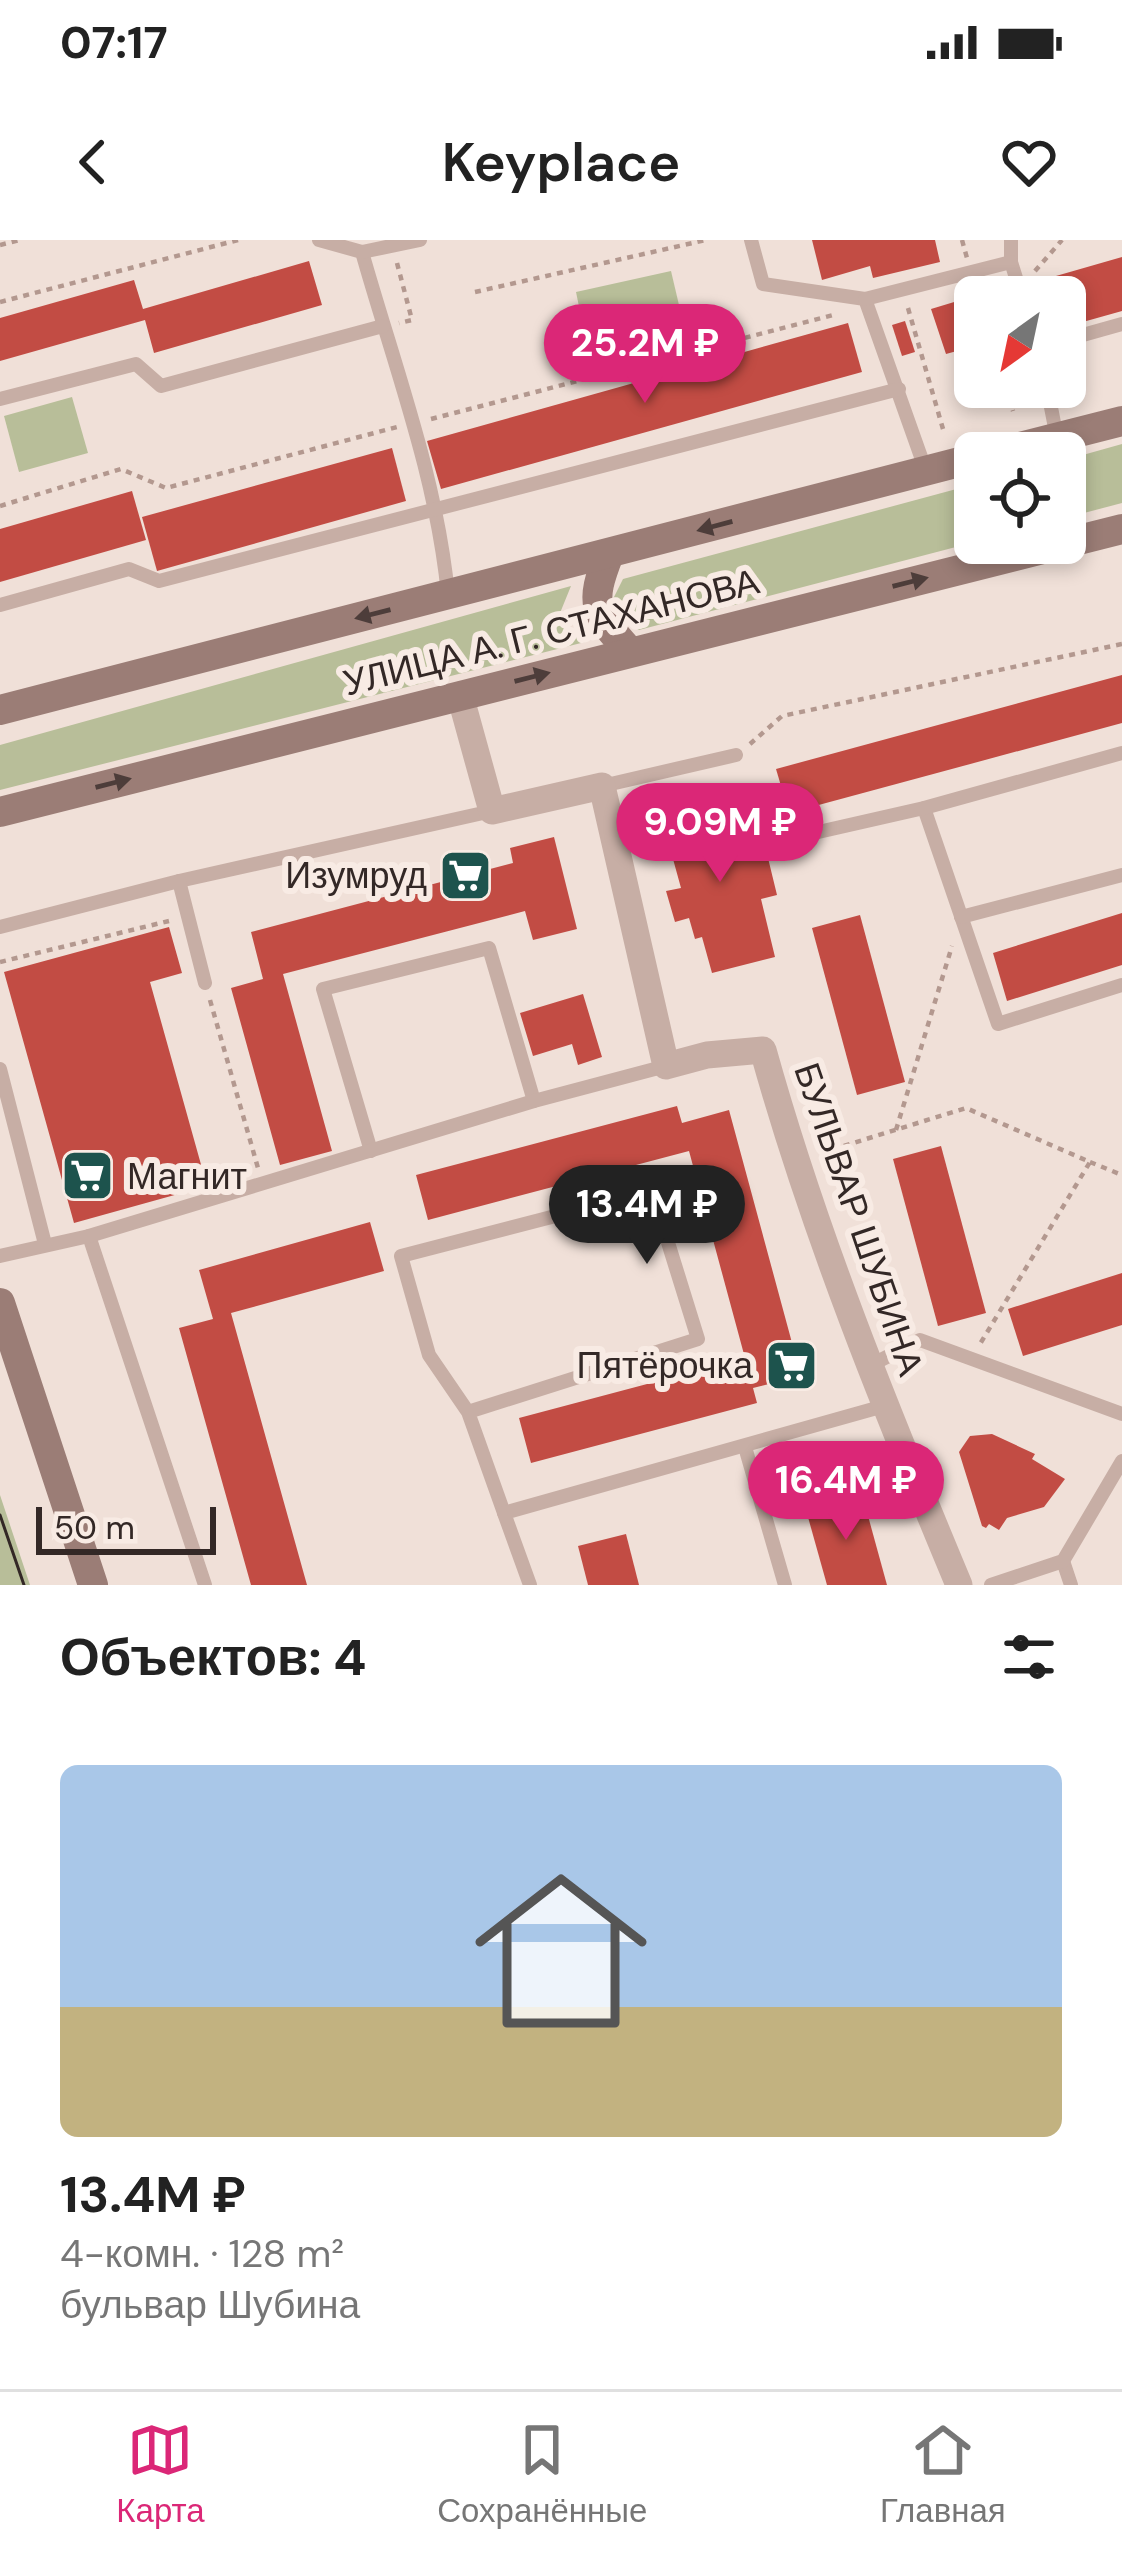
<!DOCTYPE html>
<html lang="ru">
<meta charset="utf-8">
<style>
:root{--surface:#fff;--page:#f2f2f2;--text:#222;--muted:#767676;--line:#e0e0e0;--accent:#db2777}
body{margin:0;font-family:"DM Sans",sans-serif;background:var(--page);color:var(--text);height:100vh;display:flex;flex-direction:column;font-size:45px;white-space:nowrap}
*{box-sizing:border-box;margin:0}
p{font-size:39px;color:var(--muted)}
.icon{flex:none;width:66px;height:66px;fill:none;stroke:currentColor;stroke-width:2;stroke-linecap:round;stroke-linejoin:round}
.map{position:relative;height:1345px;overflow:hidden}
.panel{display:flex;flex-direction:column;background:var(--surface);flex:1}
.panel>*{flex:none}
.needle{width:78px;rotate:213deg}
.fabs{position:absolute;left:954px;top:36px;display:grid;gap:24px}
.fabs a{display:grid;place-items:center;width:132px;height:132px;border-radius:18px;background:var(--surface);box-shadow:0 6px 18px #0003;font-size:60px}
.scale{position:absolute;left:36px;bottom:30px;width:180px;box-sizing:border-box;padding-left:12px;border:6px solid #332826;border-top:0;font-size:33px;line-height:42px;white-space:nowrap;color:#332826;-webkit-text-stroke:9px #f8ebe4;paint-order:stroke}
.price{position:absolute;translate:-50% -102px;padding:0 27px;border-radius:42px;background:var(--accent);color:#fff;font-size:39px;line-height:78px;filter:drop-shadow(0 3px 6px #0008)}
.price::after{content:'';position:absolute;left:50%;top:72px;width:36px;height:27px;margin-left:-18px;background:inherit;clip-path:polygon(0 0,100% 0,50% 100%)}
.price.on{background:#222;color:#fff}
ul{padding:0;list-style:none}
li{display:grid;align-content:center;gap:24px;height:636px;padding:0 60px}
li span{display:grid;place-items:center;height:372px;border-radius:18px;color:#555}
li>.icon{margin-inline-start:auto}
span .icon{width:216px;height:216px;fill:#fffc;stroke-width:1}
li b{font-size:51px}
h2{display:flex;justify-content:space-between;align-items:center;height:144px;padding:0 60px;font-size:51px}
.status{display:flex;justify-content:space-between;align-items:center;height:84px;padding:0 60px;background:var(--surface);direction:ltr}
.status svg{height:33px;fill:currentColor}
header{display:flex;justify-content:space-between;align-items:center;height:156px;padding:0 60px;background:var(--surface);font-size:54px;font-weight:600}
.dock{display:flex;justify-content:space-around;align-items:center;height:168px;border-top:3px solid var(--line);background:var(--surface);font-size:33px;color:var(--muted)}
.dock a{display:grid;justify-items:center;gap:6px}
.dock .on{color:var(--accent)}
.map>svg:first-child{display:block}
</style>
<div class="status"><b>07:17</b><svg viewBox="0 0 49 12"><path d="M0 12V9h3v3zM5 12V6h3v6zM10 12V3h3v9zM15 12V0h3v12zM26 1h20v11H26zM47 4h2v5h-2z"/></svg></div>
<header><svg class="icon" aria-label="back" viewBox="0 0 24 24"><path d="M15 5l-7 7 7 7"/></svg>Keyplace<svg class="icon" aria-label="heart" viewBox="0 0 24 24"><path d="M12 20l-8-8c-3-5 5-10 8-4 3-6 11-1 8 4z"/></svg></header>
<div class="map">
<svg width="1122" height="1345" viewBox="0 0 1122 1345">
<rect width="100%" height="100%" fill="#f0e0d8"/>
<g fill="#b8be99">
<polygon points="671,31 679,65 583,86 576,52"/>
<polygon points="72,157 88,213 19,232 4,176"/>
<polygon points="1122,204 1122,263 1065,278 1065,220"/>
<polygon points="975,244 975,302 639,390 620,379 612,361 623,339"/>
<polygon points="571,346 560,373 569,390 585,402 0,550 0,505"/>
<polygon points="0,1255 30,1345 0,1345"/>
</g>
<g fill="#c24c44">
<polygon points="812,0 935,0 940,22 873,38 870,26 822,40"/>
<polygon points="1122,17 1122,71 1065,87 1065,57 1054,57 1049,38"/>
<polygon points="309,21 322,65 154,113 145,80 0,121 0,78 134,40 143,69"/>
<polygon points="974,56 975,106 946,114 931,69"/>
<polygon points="905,81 915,112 902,116 892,85"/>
<polygon points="848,83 862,132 441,249 427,201"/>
<polygon points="392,208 406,261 157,331 142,277"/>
<polygon points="132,251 146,300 0,342 0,289"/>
<polygon points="1122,435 1122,483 789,573 776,529"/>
<polygon points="699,559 702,571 734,561 746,603 754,601 759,620 768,618 777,655 761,659 775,717 712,733 702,697 695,699 689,678 675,682 666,651 681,648 662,579 685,574 682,564"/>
<polygon points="554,597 577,689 533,700 525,671 283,734 332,911 280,925 231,748 263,739 251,692 513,623 510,608"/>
<polygon points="1122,673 1122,725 1007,761 993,713"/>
<polygon points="860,675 905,842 857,855 812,688"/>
<polygon points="169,687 182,733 150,742 207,946 74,983 4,732"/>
<polygon points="583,754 602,817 578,825 572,804 533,816 520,773"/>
<polygon points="677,866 682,883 729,870 801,1136 753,1148 757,1163 531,1223 519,1178 745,1118 689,911 428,980 416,935"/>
<polygon points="941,906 986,1073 938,1086 893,919"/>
<polygon points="370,982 384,1031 231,1073 307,1345 251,1345 179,1088 213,1079 199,1030"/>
<polygon points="1122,1033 1122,1085 1023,1116 1008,1069"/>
<polygon points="992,1194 1035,1214 1032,1219 1065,1239 1044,1267 1007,1278 999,1290 989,1284 986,1288 982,1286 959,1212 970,1196"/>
<polygon points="862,1254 887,1345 827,1345 806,1270"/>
<polygon points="626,1294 639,1345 588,1345 578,1306"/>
</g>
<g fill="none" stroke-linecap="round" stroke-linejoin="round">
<g stroke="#b3988f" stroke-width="4.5" stroke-dasharray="6 6" stroke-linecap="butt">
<polyline points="962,0 967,18"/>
<polyline points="0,5 20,0"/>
<polyline points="397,23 412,80 399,83"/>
<polyline points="1035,31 1062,0"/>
<polyline points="475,52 706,0"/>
<polyline points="0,62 238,0"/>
<polyline points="908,68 943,189"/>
<polyline points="1006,147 1013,171"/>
<polyline points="431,179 833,75"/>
<polyline points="0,266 121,229 166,248 397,187"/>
<polyline points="750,504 782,476 1122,404"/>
<polyline points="0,722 169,681"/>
<polyline points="210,760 258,928"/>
<polyline points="896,890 952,706"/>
<polyline points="821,913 966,868 1090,922 980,1104"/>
<polyline points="1090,922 1122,935"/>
</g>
<g stroke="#c7aea5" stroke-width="14">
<path d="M319 0 362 12C394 125 437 238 448 355"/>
<polyline points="751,0 763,44 865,59 926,231"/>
<polyline points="1011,0 1011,22 1022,57"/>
<polyline points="362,12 420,0"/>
<polyline points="865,59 1011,22"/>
<polyline points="1065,100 1122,84"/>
<polyline points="1047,147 1057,198"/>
<polyline points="0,159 136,124 161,146 383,86"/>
<polyline points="0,365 129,329 159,341 899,149"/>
<polyline points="602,546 736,515"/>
<polyline points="924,568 998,784 1122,745"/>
<polyline points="792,598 924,568 1122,513"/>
<polyline points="179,641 492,571"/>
<polyline points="961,677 1122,635"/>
<polyline points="0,687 179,641 205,743"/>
<polyline points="0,829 45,1004"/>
<polyline points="371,911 323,749 489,708 534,861"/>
<polyline points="89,996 205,1345"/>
<polyline points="0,1016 89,996 534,861 666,826"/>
<polyline points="871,1125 920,1100 1122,1174"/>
<polyline points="468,1172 429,1115 401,1016 652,951 698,1099 468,1172 504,1273"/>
<polyline points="745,1207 785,1345"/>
<polyline points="1063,1321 1071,1345"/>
<polyline points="530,1345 504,1273 884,1166"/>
<polyline points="991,1345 1063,1321 1122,1221"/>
</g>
<path stroke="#c7aea5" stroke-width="27" d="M460 455 492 571 602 546 666 826 707 815 763 810C814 993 886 1170 959 1345"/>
<g stroke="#9b7d76" stroke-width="30">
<polyline points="996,213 1122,181"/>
<path d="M609 314C589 365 594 372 630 412"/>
<polyline points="0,470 975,218"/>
<polyline points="0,572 1122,289"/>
<polyline points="0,1063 93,1345"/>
</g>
<polyline stroke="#332826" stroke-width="3" points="0,1275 24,1345"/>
</g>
<defs><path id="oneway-solid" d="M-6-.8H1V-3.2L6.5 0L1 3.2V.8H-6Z" transform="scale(3)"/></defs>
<g fill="#4d3d3a">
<use href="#oneway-solid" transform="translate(715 286) rotate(165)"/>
<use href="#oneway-solid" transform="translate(910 342) rotate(-14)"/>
<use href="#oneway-solid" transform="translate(373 374) rotate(166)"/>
<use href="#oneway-solid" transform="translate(532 437) rotate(-14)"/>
<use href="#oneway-solid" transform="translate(113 543) rotate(-14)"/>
</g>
<defs>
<symbol id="supermarket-square" viewBox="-11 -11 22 22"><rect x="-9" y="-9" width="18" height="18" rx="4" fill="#1d534d" stroke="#f8ebe4"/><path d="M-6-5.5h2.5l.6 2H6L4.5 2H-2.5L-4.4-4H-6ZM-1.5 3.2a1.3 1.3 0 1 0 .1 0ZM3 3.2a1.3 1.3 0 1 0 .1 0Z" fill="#fff"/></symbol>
</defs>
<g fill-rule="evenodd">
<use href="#supermarket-square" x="436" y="606" width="59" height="59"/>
<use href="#supermarket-square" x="58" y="906" width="59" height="59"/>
<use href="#supermarket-square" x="762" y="1096" width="59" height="59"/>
</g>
<g text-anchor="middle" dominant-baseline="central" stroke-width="12" stroke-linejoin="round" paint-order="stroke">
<g font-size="36" fill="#332826" stroke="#f8ebe4">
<text transform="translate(551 392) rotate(-14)">УЛИЦА А. Г. СТАХАНОВА</text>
<text transform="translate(859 979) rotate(71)">БУЛЬВАР ШУБИНА</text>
</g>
<g font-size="36" fill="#332826" stroke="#f8ebe4" text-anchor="end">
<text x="427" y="635">Изумруд</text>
<text x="127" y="936" text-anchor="start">Магнит</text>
<text x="753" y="1125">Пятёрочка</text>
</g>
</g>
</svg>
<div class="fabs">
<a><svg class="needle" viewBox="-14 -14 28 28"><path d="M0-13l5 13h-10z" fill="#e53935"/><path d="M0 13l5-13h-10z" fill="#767676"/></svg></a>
<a><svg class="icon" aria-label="locate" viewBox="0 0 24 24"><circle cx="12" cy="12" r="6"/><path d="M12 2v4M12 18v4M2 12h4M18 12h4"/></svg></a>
</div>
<div class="scale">50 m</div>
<b class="price" style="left:645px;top:166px">25.2M ₽</b>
<b class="price" style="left:720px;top:645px">9.09M ₽</b>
<b class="price on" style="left:647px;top:1027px">13.4M ₽</b>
<b class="price" style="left:846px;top:1303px">16.4M ₽</b>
</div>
<section class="panel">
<h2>Объектов: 4<svg class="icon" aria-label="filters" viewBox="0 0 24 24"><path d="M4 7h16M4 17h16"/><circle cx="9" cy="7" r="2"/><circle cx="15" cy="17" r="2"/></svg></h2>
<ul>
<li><span style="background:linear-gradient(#a9c7e8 65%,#c2b280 0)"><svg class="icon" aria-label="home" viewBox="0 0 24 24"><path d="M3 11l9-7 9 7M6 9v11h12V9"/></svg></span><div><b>13.4M ₽</b><p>4-комн. · 128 m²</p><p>бульвар Шубина</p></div></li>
</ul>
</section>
<nav class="dock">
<a class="on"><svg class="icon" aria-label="map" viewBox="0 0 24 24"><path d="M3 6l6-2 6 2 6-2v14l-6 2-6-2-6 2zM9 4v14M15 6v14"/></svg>Карта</a>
<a><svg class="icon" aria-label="saved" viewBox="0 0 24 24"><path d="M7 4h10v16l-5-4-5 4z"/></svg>Сохранённые</a>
<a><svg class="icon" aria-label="home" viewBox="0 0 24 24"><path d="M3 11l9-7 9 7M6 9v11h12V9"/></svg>Главная</a>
</nav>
